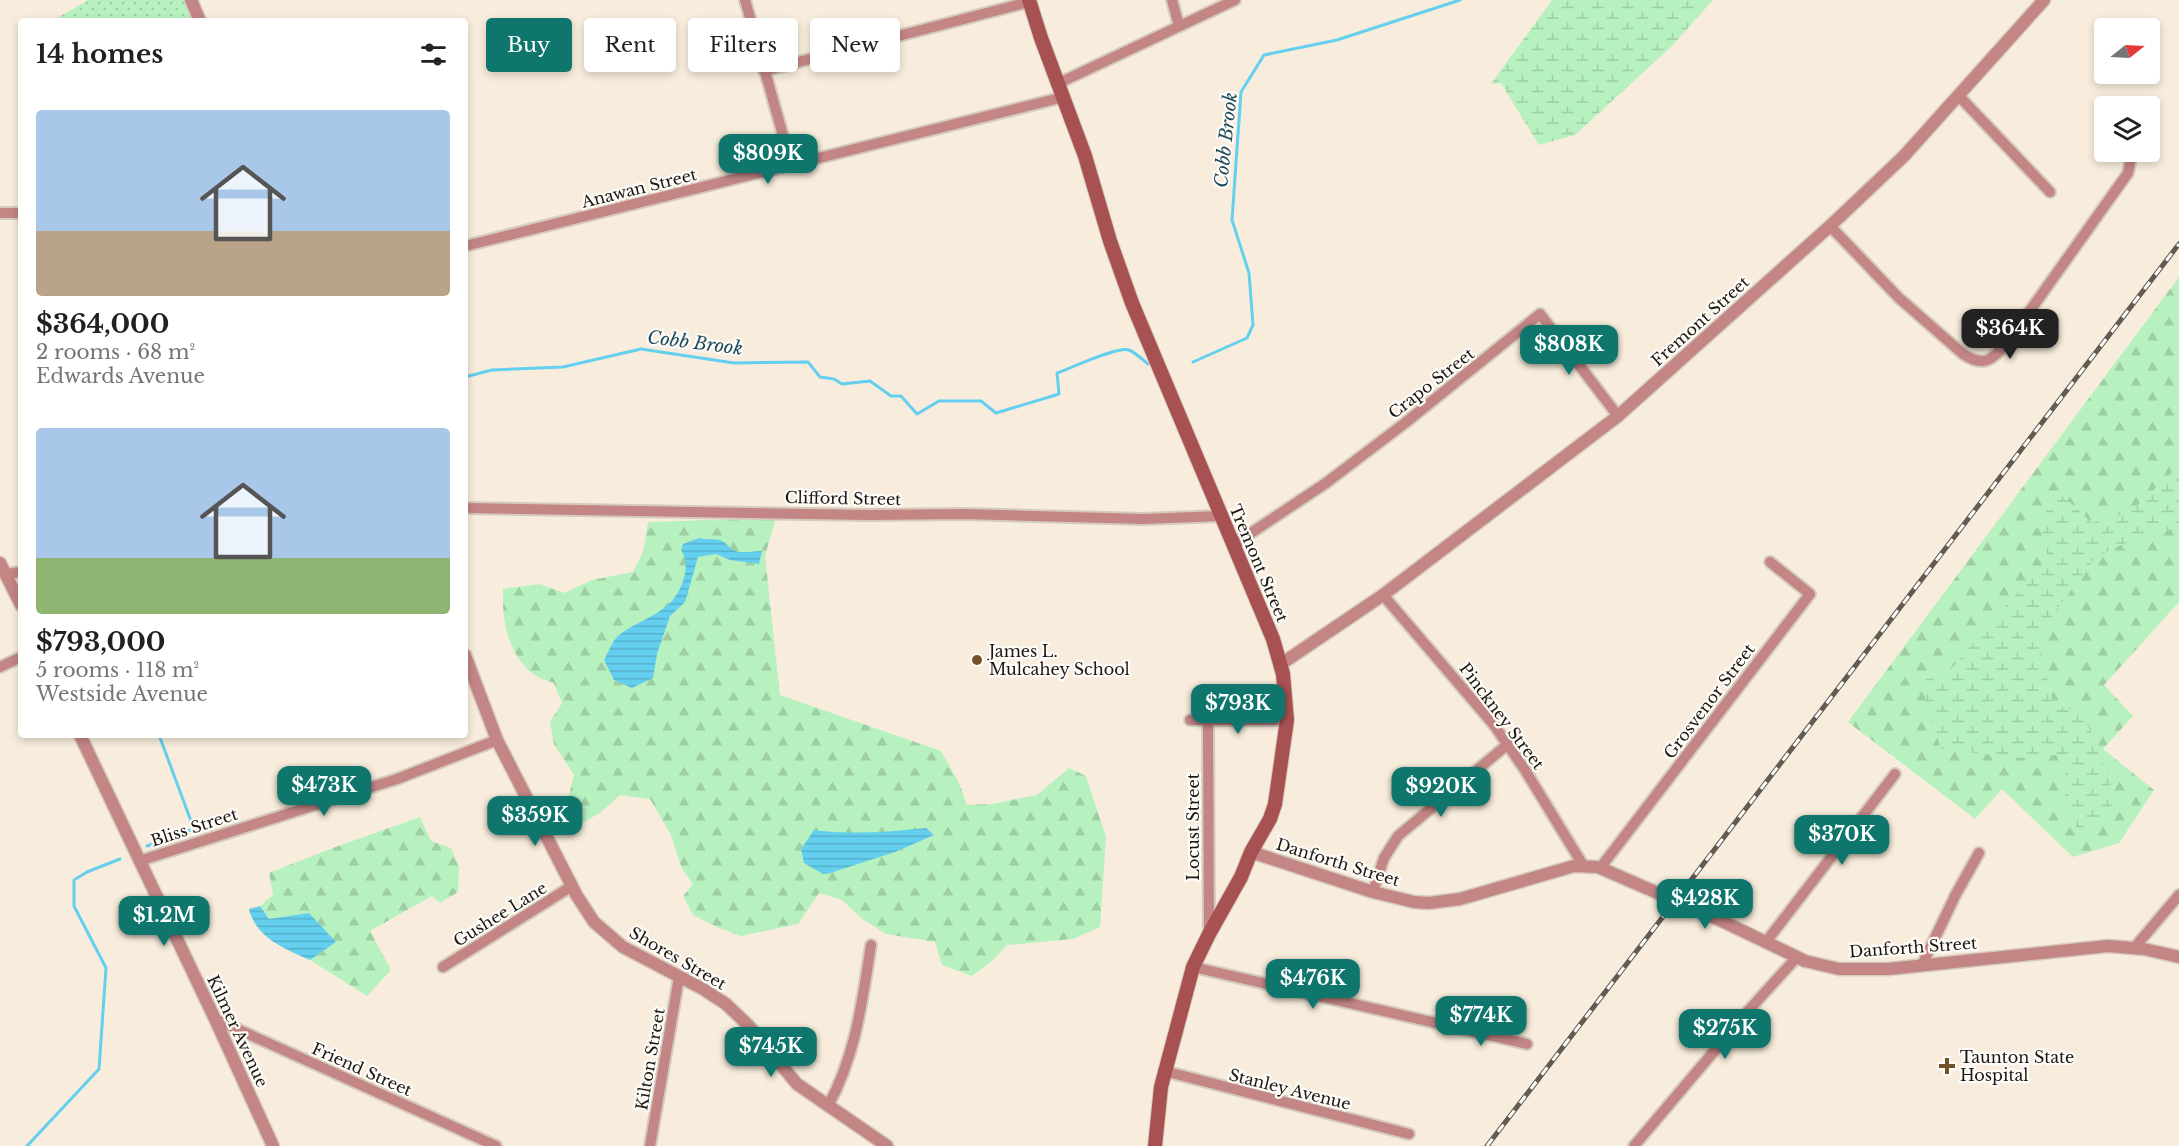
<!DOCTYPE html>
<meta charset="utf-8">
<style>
:root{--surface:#fff;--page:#f2f2f2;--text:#202124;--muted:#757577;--accent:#0f766e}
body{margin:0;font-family:"Libre Baskerville",serif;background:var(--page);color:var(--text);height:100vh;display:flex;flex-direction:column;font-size:22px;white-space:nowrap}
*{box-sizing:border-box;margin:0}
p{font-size:20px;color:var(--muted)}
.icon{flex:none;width:33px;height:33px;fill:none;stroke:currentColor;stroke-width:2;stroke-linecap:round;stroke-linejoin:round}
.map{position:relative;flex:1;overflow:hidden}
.panel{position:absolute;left:18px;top:18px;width:450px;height:720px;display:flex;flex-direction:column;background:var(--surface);border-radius:6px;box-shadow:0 3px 9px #0003}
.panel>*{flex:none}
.top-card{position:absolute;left:486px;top:18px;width:570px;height:54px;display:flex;gap:12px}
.needle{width:39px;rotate:72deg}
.tools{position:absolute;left:2094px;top:18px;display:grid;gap:12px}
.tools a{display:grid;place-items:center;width:66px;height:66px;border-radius:6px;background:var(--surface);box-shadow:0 3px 9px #0003;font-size:30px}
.price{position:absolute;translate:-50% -51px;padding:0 14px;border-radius:12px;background:var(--accent);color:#fff;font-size:20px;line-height:39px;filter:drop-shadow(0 2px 3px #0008)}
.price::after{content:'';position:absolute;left:50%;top:36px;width:18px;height:14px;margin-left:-9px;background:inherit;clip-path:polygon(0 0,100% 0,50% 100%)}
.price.on{background:#222;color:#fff}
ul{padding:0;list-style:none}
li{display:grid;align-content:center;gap:12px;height:318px;padding:0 18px}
li span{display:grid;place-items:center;height:186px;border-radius:6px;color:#555}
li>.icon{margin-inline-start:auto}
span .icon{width:108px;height:108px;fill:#fffc;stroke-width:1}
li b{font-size:26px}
h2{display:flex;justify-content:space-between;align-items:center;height:72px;padding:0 18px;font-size:26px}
.pill{padding:0 21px;border-radius:6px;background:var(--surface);box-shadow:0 3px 9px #0003;font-size:21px;line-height:54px}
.pill.on{background:var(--accent);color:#fff}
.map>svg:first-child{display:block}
</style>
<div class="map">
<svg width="2179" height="1146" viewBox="0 0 2179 1146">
<defs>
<pattern id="forest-firs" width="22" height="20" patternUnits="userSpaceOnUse" patternTransform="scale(1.5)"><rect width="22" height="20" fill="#b8f1c0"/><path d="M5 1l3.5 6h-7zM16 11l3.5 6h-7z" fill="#9ecea4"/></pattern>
<pattern id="wetland-marsh" width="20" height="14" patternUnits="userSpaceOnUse" patternTransform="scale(1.5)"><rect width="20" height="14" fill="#b8f1c0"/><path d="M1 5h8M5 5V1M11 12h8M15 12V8" fill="none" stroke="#9ecea4"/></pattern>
<pattern id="park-dots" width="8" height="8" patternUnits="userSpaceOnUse" patternTransform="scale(1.5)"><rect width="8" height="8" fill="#b8f1c0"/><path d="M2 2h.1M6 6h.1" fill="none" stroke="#9ecea4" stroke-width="1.8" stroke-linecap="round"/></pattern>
<pattern id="water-rules" width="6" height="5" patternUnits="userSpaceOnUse" patternTransform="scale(1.5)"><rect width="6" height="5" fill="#64cfef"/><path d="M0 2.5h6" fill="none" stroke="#56b1cc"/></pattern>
</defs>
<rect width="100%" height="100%" fill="#f8eddc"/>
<g fill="url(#forest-firs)">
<polygon points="2179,277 2179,602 2104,685 2133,716 2103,749 2154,790 2119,843 2073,857 2002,789 1975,819 1848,722"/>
<path d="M776 518 765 556 780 695 941 751 959 783 967 805 992 804 1037 795 1069 768 1086 776 1106 837 1100 927 1073 939 1007 945 992 961 972 976 942 965 935 942 886 934 861 918 842 900 819 893 798 924 741 936 717 927 693 915 683 896 693 884 682 869 671 835 650 799 620 795 600 813 582 823 568 799 574 775 554 744 550 722 562 703 554 683C547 681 538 678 533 674 507 653 502 621 503 589L540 584 564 593 592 580 633 572 643 552 648 522Z"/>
<polygon points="420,817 431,841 451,848 459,867 458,892 440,903 432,896 370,931 391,970 367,996 310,960 336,942 269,919 260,906 273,895 269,873 330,849"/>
</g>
<g fill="url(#wetland-marsh)">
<polygon points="1552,0 1713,0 1672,46 1575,135 1539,145 1501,83 1491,84"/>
<polygon points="2179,466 2179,527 2134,539 2096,557 2036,637 2054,705 2083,712 2117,800 2083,840 2065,805 2066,754 2021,758 1941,749 1920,682 1952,668 2048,558 2039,518 2063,496 2092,523 2131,511"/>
</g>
<polygon fill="url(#park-dots)" points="88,0 186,0 196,21 52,21"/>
<g fill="url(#water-rules)">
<path d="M699 538C706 540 716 538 722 541 727 543 729 548 733 550 742 554 753 551 762 551L759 564 730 560 716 554 698 557 685 602 670 616 657 654 653 678 632 688 614 680 604 660C608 653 612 641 618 636 643 616 672 615 683 581 687 570 687 560 681 550L683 544Z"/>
<path d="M926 828 934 835 895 852 830 873 823 874 804 863 801 849 814 830C851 835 889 832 926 828Z"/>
<path d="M260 906 269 919 309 913 336 942 310 960C285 949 256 938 249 909Z"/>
</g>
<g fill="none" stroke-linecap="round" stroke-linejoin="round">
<g stroke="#64cfef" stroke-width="3">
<polyline points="1193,362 1247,338 1253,325 1249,273 1232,220 1241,92 1264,55 1337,40 1460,0"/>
<path d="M465 377 492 370 563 367 641 349 734 363 808 362 820 377 834 379 842 384 870 381 891 396H901L917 414 939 401H981L996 413 1059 394 1057 373C1071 368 1118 346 1129 350 1136 353 1143 360 1148 364"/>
<polyline points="147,846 194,829 159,735"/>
<polyline points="27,1146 99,1069 106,968 74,906 74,880 87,872 120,859"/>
</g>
<defs>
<g id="minor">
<polyline points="745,0 791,164"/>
<polyline points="1172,0 1179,26"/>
<polyline points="764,71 1029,2"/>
<polyline points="1059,83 1235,0"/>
<polyline points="1958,95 2050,192"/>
<polyline points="0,213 21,213"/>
<path d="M1830 226 1899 298 1963 354C1984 368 1992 360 2007 343L2128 173 2132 152"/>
<polyline points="465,246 1064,97"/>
<polyline points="465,508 868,515 964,514 1143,519 1221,516"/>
<polyline points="1233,545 1326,483 1405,423 1540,314 1618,416"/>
<polyline points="7,574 21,572"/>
<polyline points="1383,595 1494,725 1525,770 1583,865"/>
<polyline points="0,667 21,657"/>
<polyline points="1190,720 1287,720"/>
<polyline points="1208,721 1209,933"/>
<polyline points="139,861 397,779 497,740"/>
<polyline points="1601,867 1810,594 1770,562"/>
<polyline points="1373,892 1384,858 1398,836 1508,744"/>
<polyline points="1766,942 1895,774"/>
<polyline points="2135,947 2179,895"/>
<polyline points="1922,965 1956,894 1979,853"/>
<polyline points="443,967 572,886"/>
<polyline points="1193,967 1527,1044"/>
<polyline points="215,1019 496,1146"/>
<polyline points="1164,1071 1409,1134"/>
<path d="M828 1106C856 1055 862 1002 871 945"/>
<polyline points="650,1146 679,977"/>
<polyline points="1634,1146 1749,1010 1797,957"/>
</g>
<g id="tertiary">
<polyline points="191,0 200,21"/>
<polyline points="0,563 21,605"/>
<polyline points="465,655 497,740 577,896 594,922 623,947 703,989 726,1004 748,1025 797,1084 887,1146"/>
<polyline points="1281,664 1383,595 1618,416 1830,226 1904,156 2044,0"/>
<polyline points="80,735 215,1019 273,1146"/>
<polyline points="1251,852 1373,892 1414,902 1429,903 1460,899 1574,866 1598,867 1722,921 1805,961 1839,969 1888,969 2108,946 2144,949 2179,957"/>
</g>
<polyline id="secondary" points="1029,0 1041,38 1085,156 1110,241 1132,303 1273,639 1283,674 1287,720 1275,804 1270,819 1251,852 1241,877 1209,934 1193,967 1161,1087 1155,1146"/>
</defs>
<use href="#minor" stroke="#d5cbbc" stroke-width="14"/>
<use href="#tertiary" stroke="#d5cbbc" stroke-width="15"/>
<use href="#secondary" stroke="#d5cbbc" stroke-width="16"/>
<use href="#minor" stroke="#c38685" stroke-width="10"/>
<use href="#tertiary" stroke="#c38685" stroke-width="12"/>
<use href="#secondary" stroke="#a85153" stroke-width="14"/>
<defs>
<polyline id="rail" points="1487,1146 2179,244"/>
</defs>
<use href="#rail" stroke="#615b52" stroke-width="5"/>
<use href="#rail" stroke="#fefbf8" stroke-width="3" stroke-dasharray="9" stroke-linecap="butt"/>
</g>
<g fill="#735229" stroke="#fefbf8" stroke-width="2">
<circle cx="977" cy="660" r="6"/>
<path d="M1944 1057h6v6h6v6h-6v6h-6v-6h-6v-6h6z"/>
</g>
<g text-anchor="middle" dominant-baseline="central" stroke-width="4.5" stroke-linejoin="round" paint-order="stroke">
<g font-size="16" fill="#1b1711" stroke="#fefbf8">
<text transform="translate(639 188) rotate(-14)">Anawan Street</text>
<text transform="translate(1700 321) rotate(-42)">Fremont Street</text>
<text transform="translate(1431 383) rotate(-38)">Crapo Street</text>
<text transform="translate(843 498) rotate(1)">Clifford Street</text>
<text transform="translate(1259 563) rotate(67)">Tremont Street</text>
<text transform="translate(1709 701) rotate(-53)">Grosvenor Street</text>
<text transform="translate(1502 716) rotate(53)">Pinckney Street</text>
<text transform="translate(194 827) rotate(-18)">Bliss Street</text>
<text transform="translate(1193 827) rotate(-90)">Locust Street</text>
<text transform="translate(1338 862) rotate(17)">Danforth Street</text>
<text transform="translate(500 914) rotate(-32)">Gushee Lane</text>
<text transform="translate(1913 947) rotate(-4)">Danforth Street</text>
<text transform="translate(678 958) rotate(30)">Shores Street</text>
<text transform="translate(238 1031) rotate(65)">Kilmer Avenue</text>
<text transform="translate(650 1059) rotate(-80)">Kilton Street</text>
<text transform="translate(362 1069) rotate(24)">Friend Street</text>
<text transform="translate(1290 1089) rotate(14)">Stanley Avenue</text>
</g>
<g font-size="16" fill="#1b1711" stroke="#fefbf8" text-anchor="start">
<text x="989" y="651">James L.<tspan x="989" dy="18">Mulcahey School</tspan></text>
<text x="1960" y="1057">Taunton State<tspan x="1960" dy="18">Hospital</tspan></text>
</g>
<g font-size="18" font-style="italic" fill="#1c4b59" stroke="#fefbf8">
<text transform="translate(1226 140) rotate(-84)">Cobb Brook</text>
<text transform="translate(695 343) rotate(7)">Cobb Brook</text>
</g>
</g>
</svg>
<div class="tools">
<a><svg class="needle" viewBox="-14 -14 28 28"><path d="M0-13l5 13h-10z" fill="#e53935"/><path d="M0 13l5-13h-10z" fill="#757577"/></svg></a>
<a><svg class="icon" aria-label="layers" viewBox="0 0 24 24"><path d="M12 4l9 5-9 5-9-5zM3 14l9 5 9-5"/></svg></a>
</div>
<b class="price" style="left:768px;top:185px">$809K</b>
<b class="price on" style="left:2010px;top:360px">$364K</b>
<b class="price" style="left:1569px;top:376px">$808K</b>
<b class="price" style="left:1238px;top:735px">$793K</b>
<b class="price" style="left:324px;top:817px">$473K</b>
<b class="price" style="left:1441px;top:818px">$920K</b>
<b class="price" style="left:535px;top:847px">$359K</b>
<b class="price" style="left:1842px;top:866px">$370K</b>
<b class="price" style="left:1705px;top:930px">$428K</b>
<b class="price" style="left:164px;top:947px">$1.2M</b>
<b class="price" style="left:1313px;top:1010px">$476K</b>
<b class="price" style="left:1481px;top:1047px">$774K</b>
<b class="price" style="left:1725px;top:1060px">$275K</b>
<b class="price" style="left:771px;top:1078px">$745K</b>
<div class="top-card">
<a class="pill on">Buy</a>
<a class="pill">Rent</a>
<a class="pill">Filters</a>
<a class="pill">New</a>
</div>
<section class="panel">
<h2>14 homes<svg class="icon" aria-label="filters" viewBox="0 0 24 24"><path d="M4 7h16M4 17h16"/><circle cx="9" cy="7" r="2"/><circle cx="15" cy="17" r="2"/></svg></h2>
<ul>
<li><span style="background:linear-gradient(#a9c7e8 65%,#b9a48a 0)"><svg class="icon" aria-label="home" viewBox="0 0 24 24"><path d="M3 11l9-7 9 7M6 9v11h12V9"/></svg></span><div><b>$364,000</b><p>2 rooms · 68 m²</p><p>Edwards Avenue</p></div></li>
<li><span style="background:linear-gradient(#a9c7e8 70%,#8fb573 0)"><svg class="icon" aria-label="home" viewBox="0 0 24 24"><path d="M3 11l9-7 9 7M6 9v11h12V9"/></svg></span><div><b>$793,000</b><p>5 rooms · 118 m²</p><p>Westside Avenue</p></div></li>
</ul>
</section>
</div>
